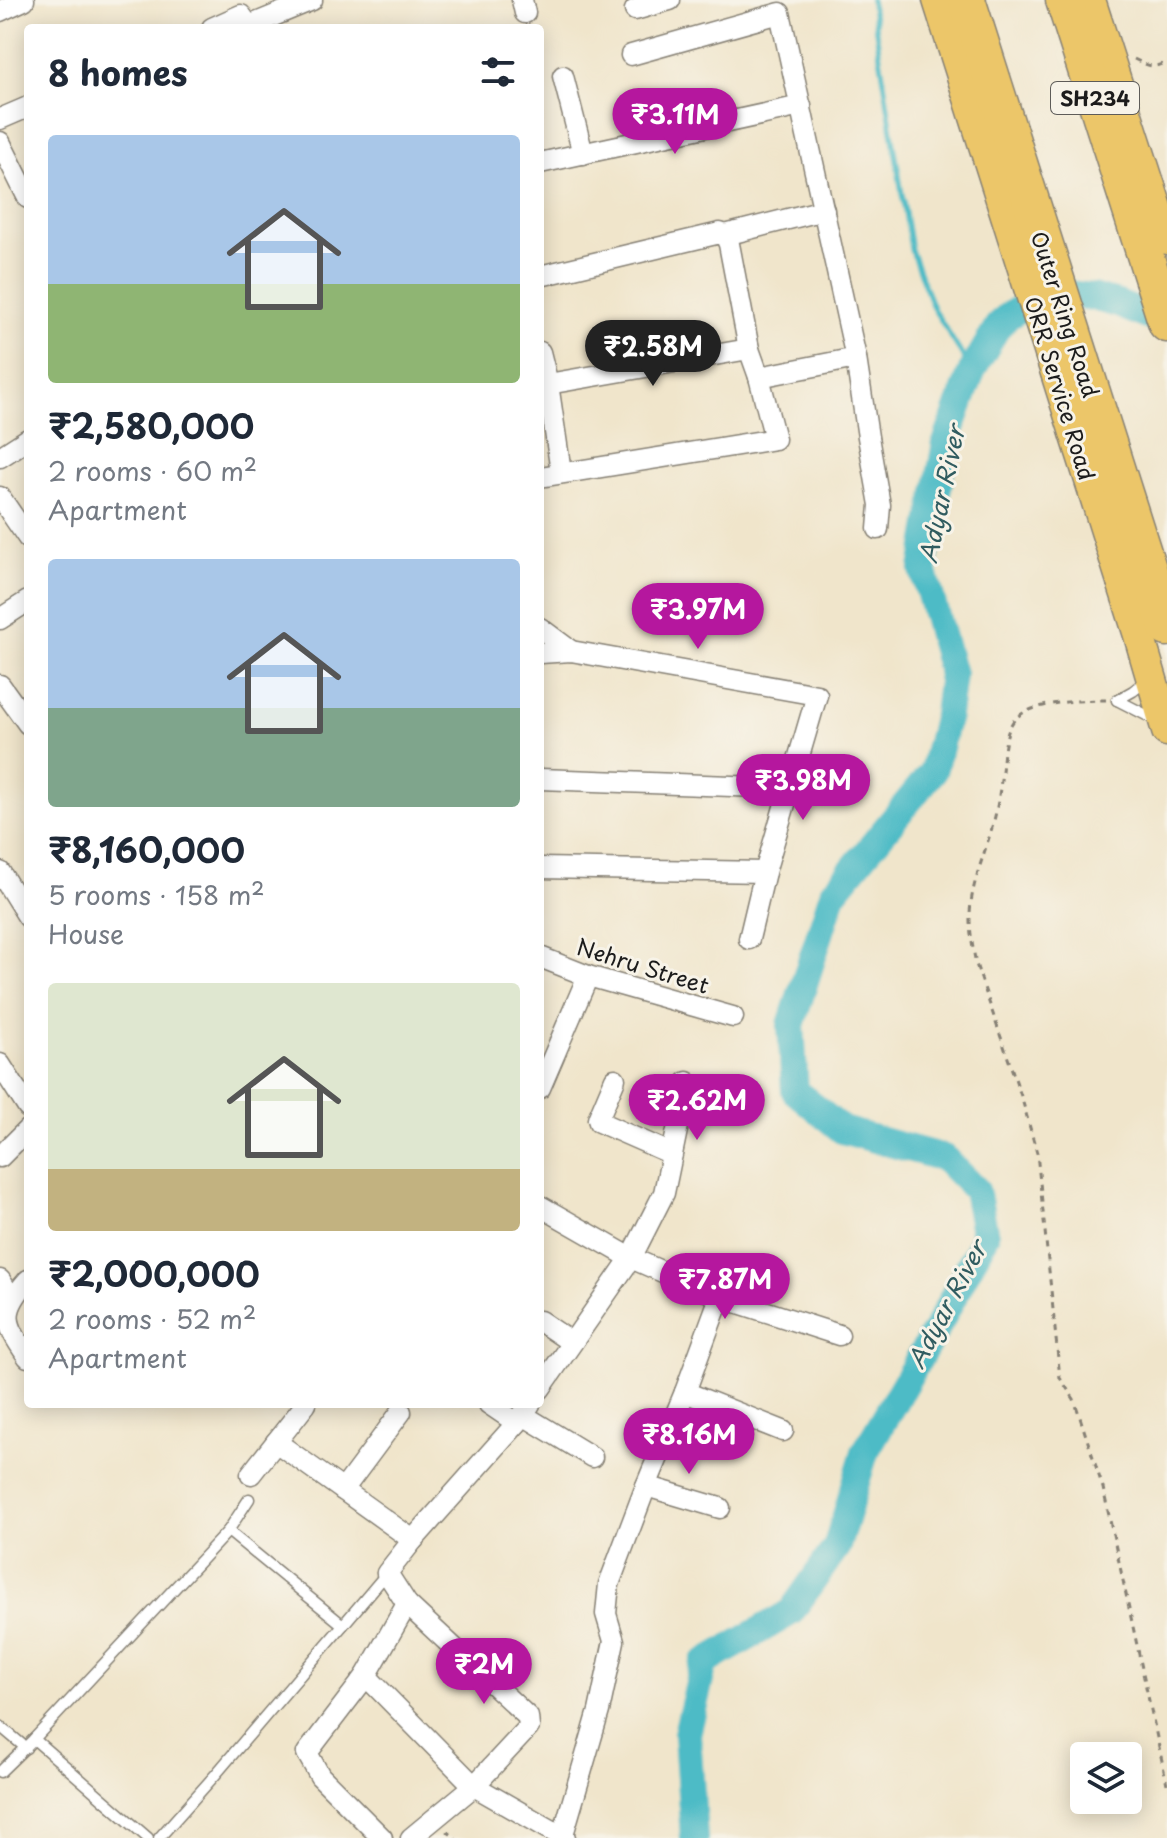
<!DOCTYPE html>
<meta charset="utf-8">
<style>
:root{--surface:#fff;--page:#f2f2f3;--text:#1f2937;--muted:#747a83;--accent:#b5179e}
body{margin:0;font-family:"Playpen Sans",sans-serif;background:var(--page);color:var(--text);height:100vh;display:flex;flex-direction:column;font-size:30px;white-space:nowrap}
*{box-sizing:border-box;margin:0}
p{font-size:26px;color:var(--muted)}
.icon{flex:none;width:44px;height:44px;fill:none;stroke:currentColor;stroke-width:2;stroke-linecap:round;stroke-linejoin:round}
.map{position:relative;flex:1;overflow:hidden}
.drawer{position:absolute;left:24px;top:24px;width:520px;height:1384px;display:flex;flex-direction:column;background:var(--surface);border-radius:8px;box-shadow:0 4px 20px #0003}
.drawer>*{flex:none}
.buttons{position:absolute;left:1070px;top:1742px;display:grid;gap:16px}
.buttons a{display:grid;place-items:center;width:72px;height:72px;border-radius:8px;background:var(--surface);box-shadow:0 4px 20px #0003;font-size:40px}
.price{position:absolute;translate:-50% -68px;padding:0 18px;border-radius:28px;background:var(--accent);color:#fff;font-size:26px;line-height:52px;filter:drop-shadow(0 2px 4px #0008)}
.price::after{content:'';position:absolute;left:50%;top:48px;width:24px;height:18px;margin-left:-12px;background:inherit;clip-path:polygon(0 0,100% 0,50% 100%)}
.price.active{background:#222;color:#fff}
ul{padding:0;list-style:none}
li{display:grid;align-content:center;gap:16px;height:424px;padding:0 24px}
li span{display:grid;place-items:center;height:248px;border-radius:8px;color:#555}
li>.icon{margin-inline-start:auto}
span .icon{width:144px;height:144px;fill:#fffc;stroke-width:1}
li b{font-size:34px}
h2{display:flex;justify-content:space-between;align-items:center;height:96px;padding:0 24px;font-size:34px}
.map>svg:first-child{display:block}
</style>
<div class="map">
<svg width="1167" height="1838" viewBox="0 0 1167 1838">
<rect width="100%" height="100%" fill="#f7f3e8"/>
<filter id="ink" filterUnits="userSpaceOnUse"><feTurbulence type="fractalNoise" baseFrequency=".0125" numOctaves="2"/><feDisplacementMap in="SourceGraphic" scale="16" xChannelSelector="R" yChannelSelector="G"/><feConvolveMatrix kernelMatrix="1 2 1 2 8 2 1 2 1" color-interpolation-filters="sRGB"/></filter>
<filter id="wash" filterUnits="userSpaceOnUse"><feTurbulence type="fractalNoise" baseFrequency=".006" numOctaves="4" result="noise"/><feDisplacementMap in="SourceGraphic" scale="32" xChannelSelector="R" yChannelSelector="G"/><feGaussianBlur stdDeviation="1.8" result="paint"/><feColorMatrix in="noise" values="0 0 0 0 0 0 0 0 0 0 0 0 0 0 0 0 0 1.4 0 .05"/><feComposite in="paint" operator="in"/></filter>
<g filter="url(#wash)">
<rect width="100%" height="100%" fill="#f0e5cb"/>
<g fill="none" stroke-linecap="round" stroke-linejoin="round">
<polyline stroke="#4dbbc6" stroke-width="5" points="871,0 911,250 933,308 972,371"/>
<polyline stroke="#4dbbc6" stroke-width="28" points="694,1838 687,1734 704,1663 791,1612 837,1546 865,1452 939,1324 985,1236 976,1190 944,1158 842,1130 795,1091 791,1025 833,893 933,771 947,715 952,674 923,569 946,443 972,371 998,326 1008,316 1026,305 1049,296 1070,294 1092,297 1118,304 1167,324"/>
</g>
</g>
<g filter="url(#ink)">
<g fill="none" stroke-linecap="round" stroke-linejoin="round">
<defs>
<g id="lane">
<polyline points="1117,700 1158,721"/>
<polyline points="1117,700 1133,691 1148,679"/>
<polyline points="228,1531 343,1625 387,1573"/>
<polyline points="0,1726 26,1748"/>
<polyline points="34,1739 148,1838"/>
<polyline points="0,1772 34,1739 228,1531 249,1499"/>
<polyline points="159,1838 216,1774 343,1625"/>
</g>
<g id="street">
<polyline points="522,0 525,13"/>
<polyline points="635,10 670,0"/>
<polyline points="0,11 24,0"/>
<polyline points="212,28 241,15 249,26 312,0"/>
<polyline points="631,55 780,13 856,358 868,437 880,505 878,529"/>
<polyline points="563,76 583,154"/>
<polyline points="0,119 28,107"/>
<polyline points="0,142 28,198"/>
<polyline points="540,163 801,106"/>
<polyline points="725,235 824,210"/>
<polyline points="540,276 720,233 725,235 729,244 749,349 759,377 775,439 540,477"/>
<polyline points="540,352 548,384 561,472"/>
<polyline points="759,377 856,358"/>
<polyline points="548,384 749,349"/>
<polyline points="0,457 28,439"/>
<polyline points="0,497 28,538"/>
<polyline points="0,619 28,601"/>
<polyline points="540,628 571,651"/>
<polyline points="540,653 571,651 817,695 765,872 749,939"/>
<polyline points="0,685 28,724"/>
<polyline points="540,779 790,788"/>
<polyline points="540,868 765,872"/>
<polyline points="0,872 28,917"/>
<polyline points="540,957 588,976 733,1017"/>
<polyline points="0,1064 28,1108"/>
<polyline points="615,1079 598,1119 599,1122 672,1154"/>
<polyline points="540,1088 588,976"/>
<polyline points="0,1157 28,1129"/>
<polyline points="540,1206 631,1258 720,1297 839,1335"/>
<polyline points="0,1280 11,1297"/>
<path d="M28 1280C0 1312 4 1322 28 1357"/>
<polyline points="540,1321 571,1342"/>
<polyline points="540,1389 631,1258 664,1193 687,1082"/>
<polyline points="685,1392 783,1431"/>
<polyline points="489,1404 517,1423"/>
<polyline points="523,1415 592,1457"/>
<polyline points="276,1442 413,1540"/>
<polyline points="251,1474 306,1404"/>
<polyline points="646,1486 720,1508"/>
<polyline points="343,1490 401,1412"/>
<polyline points="366,1676 474,1786 565,1838"/>
<polyline points="382,1838 320,1776 307,1753 366,1676 407,1604"/>
<polyline points="411,1838 474,1786 529,1727 528,1717 407,1604 387,1573 413,1540 517,1423 530,1404"/>
<polyline points="562,1838 599,1711 614,1641 606,1614 609,1584 646,1486 685,1392 720,1297"/>
</g>
<g id="primary">
<polyline points="938,0 1138,632 1167,731"/>
<polyline points="1090,0 1167,239"/>
</g>
<g id="highway">
<polyline points="967,0 1167,628"/>
<polyline points="1064,0 1167,324"/>
</g>
</defs>
<use href="#lane" stroke="#868074" stroke-width="13"/>
<use href="#street" stroke="#868074" stroke-width="23"/>
<use href="#primary" stroke="#868074" stroke-width="33"/>
<use href="#highway" stroke="#868074" stroke-width="39"/>
<g stroke="#868074" stroke-width="3" stroke-dasharray="6 6" stroke-linecap="butt">
<path d="M1134 59C1147 65 1154 70 1167 61"/>
<path d="M1106 700C1083 700 1033 702 1016 718 1004 730 1004 755 1002 771 1000 791 997 812 991 831 984 855 974 879 971 903 968 923 972 944 976 964L1022 1099 1037 1153 1060 1378 1074 1399 1103 1488 1167 1784"/>
<polyline points="446,1833 448,1832 456,1838"/>
</g>
<use href="#lane" stroke="#fff" stroke-width="10"/>
<use href="#street" stroke="#fff" stroke-width="20"/>
<use href="#primary" stroke="#ecc669" stroke-width="30"/>
<use href="#highway" stroke="#ecc669" stroke-width="36"/>
</g>
</g>
<g text-anchor="middle" dominant-baseline="central" stroke-width="6" stroke-linejoin="round" paint-order="stroke">
<rect fill="#f7f3e8" stroke="#5e5c59" stroke-width="2" x="1051" y="82" width="88" height="32" rx="6"/>
<g font-size="20" font-weight="bold" fill="#1c1c1c">
<text x="1095" y="98">SH234</text>
</g>
<g font-size="22" fill="#1c1c1c" stroke="#f7f3e8">
<text transform="translate(1066 314) rotate(72)">Outer Ring Road</text>
<text transform="translate(1061 388) rotate(73)">ORR Service Road</text>
<text transform="translate(643 965) rotate(17)">Nehru Street</text>
</g>
<g font-size="24" font-style="italic" fill="#305c60" stroke="#f7f3e8">
<text transform="translate(941 494) rotate(-78)">Adyar River</text>
<text transform="translate(946 1304) rotate(-62)">Adyar River</text>
</g>
</g>
</svg>
<div class="buttons">
<a><svg class="icon" aria-label="layers" viewBox="0 0 24 24"><path d="M12 4l9 5-9 5-9-5zM3 14l9 5 9-5"/></svg></a>
</div>
<b class="price" style="left:675px;top:156px">₹3.11M</b>
<b class="price active" style="left:653px;top:388px">₹2.58M</b>
<b class="price" style="left:698px;top:651px">₹3.97M</b>
<b class="price" style="left:803px;top:822px">₹3.98M</b>
<b class="price" style="left:697px;top:1142px">₹2.62M</b>
<b class="price" style="left:725px;top:1321px">₹7.87M</b>
<b class="price" style="left:689px;top:1476px">₹8.16M</b>
<b class="price" style="left:484px;top:1706px">₹2M</b>
<section class="drawer">
<h2>8 homes<svg class="icon" aria-label="filters" viewBox="0 0 24 24"><path d="M4 7h16M4 17h16"/><circle cx="9" cy="7" r="2"/><circle cx="15" cy="17" r="2"/></svg></h2>
<ul>
<li><span style="background:linear-gradient(#a9c7e8 60%,#8fb573 0)"><svg class="icon" aria-label="home" viewBox="0 0 24 24"><path d="M3 11l9-7 9 7M6 9v11h12V9"/></svg></span><div><b>₹2,580,000</b><p>2 rooms · 60 m²</p><p>Apartment</p></div></li>
<li><span style="background:linear-gradient(#a9c7e8 60%,#7fa58c 0)"><svg class="icon" aria-label="home" viewBox="0 0 24 24"><path d="M3 11l9-7 9 7M6 9v11h12V9"/></svg></span><div><b>₹8,160,000</b><p>5 rooms · 158 m²</p><p>House</p></div></li>
<li><span style="background:linear-gradient(#dfe7d0 75%,#c2b280 0)"><svg class="icon" aria-label="home" viewBox="0 0 24 24"><path d="M3 11l9-7 9 7M6 9v11h12V9"/></svg></span><div><b>₹2,000,000</b><p>2 rooms · 52 m²</p><p>Apartment</p></div></li>
</ul>
</section>
</div>
